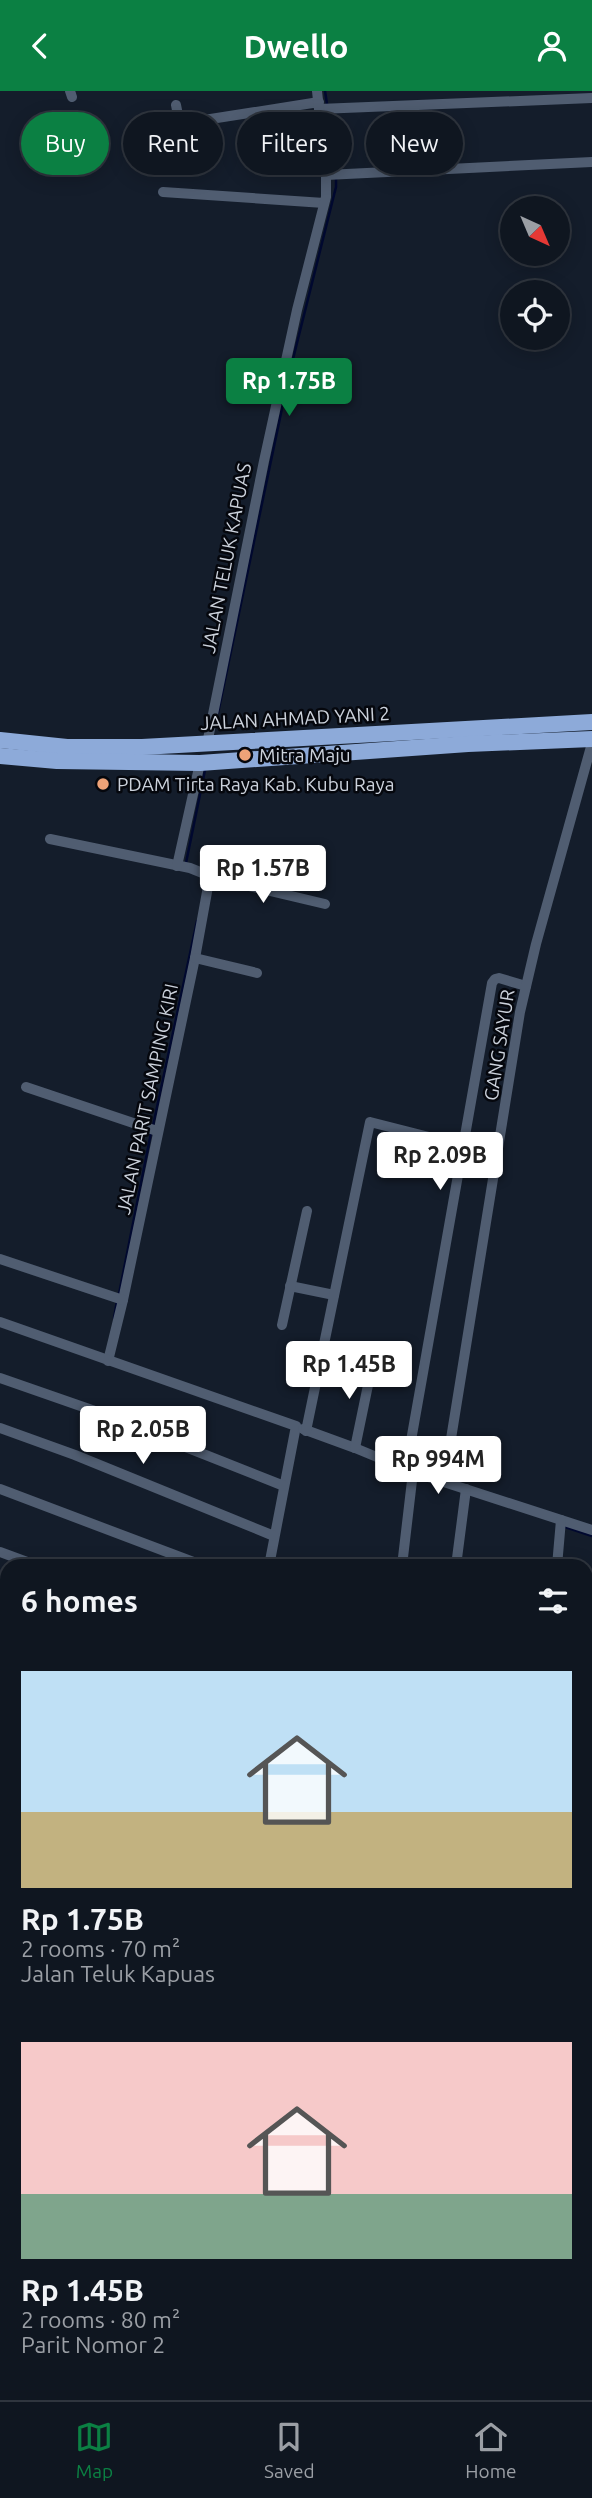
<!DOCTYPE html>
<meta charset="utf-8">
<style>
:root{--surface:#0f1620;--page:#181f29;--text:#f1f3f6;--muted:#9b9fa5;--line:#2f353e;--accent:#0b8043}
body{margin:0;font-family:Ubuntu,sans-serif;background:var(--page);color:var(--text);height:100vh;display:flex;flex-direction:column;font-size:26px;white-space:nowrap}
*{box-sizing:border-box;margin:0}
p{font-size:23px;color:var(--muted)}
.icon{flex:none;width:38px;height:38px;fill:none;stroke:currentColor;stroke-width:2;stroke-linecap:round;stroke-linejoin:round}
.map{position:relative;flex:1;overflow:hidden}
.side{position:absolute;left:0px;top:1468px;width:593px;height:842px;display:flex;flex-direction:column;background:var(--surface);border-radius:21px 21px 0 0;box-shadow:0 4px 18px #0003,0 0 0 2px var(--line)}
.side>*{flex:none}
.hud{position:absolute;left:21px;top:21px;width:551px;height:63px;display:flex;gap:14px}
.needle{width:46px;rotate:136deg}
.fabs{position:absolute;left:500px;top:105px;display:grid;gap:14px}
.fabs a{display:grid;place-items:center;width:70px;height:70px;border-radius:50%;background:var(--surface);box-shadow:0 4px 18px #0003,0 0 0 2px var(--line);font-size:35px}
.price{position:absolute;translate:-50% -60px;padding:0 16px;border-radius:7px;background:#fff;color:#222;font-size:23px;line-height:46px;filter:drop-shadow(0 2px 4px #0008)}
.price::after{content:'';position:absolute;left:50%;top:42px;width:21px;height:16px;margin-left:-10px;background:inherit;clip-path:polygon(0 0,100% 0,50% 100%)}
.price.selected{background:var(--accent);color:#fff}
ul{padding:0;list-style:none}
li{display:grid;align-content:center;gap:14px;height:371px;padding:0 21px}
li span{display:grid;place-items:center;height:217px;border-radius:0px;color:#555}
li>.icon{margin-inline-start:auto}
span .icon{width:126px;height:126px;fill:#fffc;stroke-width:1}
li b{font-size:30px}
h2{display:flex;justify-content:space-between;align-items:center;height:84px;padding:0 21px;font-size:30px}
.tag{padding:0 24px;border-radius:32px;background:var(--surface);box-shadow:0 4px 18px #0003,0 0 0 2px var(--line);font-size:24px;line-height:63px}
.tag.selected{background:var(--accent);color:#fff}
header{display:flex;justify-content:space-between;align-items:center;height:91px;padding:0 21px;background:var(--accent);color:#fff;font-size:32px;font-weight:700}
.tab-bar{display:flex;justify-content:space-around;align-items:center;height:98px;border-top:2px solid var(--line);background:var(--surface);font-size:19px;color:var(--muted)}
.tab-bar a{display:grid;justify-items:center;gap:4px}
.tab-bar .selected{color:var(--accent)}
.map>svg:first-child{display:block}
</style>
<header><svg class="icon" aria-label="back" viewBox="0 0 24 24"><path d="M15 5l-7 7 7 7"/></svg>Dwello<svg class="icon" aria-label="person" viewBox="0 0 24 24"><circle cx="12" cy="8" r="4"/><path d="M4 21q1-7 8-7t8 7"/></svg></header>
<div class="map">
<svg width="592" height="2309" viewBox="0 0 592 2309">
<rect width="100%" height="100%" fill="#141d2b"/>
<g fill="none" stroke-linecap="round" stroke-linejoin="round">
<g stroke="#00082f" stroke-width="2.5">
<polyline points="218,622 289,284 336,96 336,71 325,0"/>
<polyline points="186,772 205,679"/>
<polyline points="153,1035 197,830"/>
<polyline points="119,1203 151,1042"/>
<polyline points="114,1227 117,1210"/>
<polyline points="562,1435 592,1445"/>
</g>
<g stroke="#505d71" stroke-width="10">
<polyline points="70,0 72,6"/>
<polyline points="176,14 179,29 185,32 319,11"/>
<polyline points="319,18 592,7"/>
<polyline points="326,84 592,71"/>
<polyline points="163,101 324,112"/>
<polyline points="207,653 264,370 297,219 326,106 326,84 317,0"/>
<polyline points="50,748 190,777 205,783 209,790 195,867 123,1209 108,1270"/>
<polyline points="177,775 200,672"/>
<polyline points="207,785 325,813"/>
<polyline points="195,867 257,882"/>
<polyline points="26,996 157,1040"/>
<polyline points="0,1168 123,1209"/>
<polyline points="290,1195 334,1204"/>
<polyline points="0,1231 296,1335 269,1475"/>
<polyline points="282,1234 307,1120"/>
<polyline points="0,1287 92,1319 284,1395"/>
<polyline points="0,1337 75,1364 274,1445"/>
<polyline points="303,1338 355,1357 413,1381 592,1439"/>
<polyline points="306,1340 370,1031 429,1046"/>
<polyline points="355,1357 373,1270"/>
<polyline points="406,1378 492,892 495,888 499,887 526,895"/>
<polyline points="444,1391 520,921 536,853 592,652"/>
<polyline points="0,1398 204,1475"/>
<polyline points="0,1461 38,1475"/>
<polyline points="402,1475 413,1381"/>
<polyline points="456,1475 466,1398"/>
<polyline points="557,1475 561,1429"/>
<polyline points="591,1726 592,1719"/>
<polyline points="6,1744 7,1714"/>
<polyline points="0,1931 2,1892 7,1888"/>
<polyline points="586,1955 592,1957"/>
<polyline points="0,2017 7,2020"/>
<polyline points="0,2277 7,2245"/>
<polyline points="156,2309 157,2303"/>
<polyline points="272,2309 273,2303"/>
<polyline points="488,2309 489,2303"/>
<polyline points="589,2309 592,2289"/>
</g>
<g stroke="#8daad9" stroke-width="16">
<polyline points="0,649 67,656 142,656 592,631"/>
<polyline points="0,665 57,670 200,672 468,653 592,648"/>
</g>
</g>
<g fill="#efa378" stroke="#05070d" stroke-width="2.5">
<circle cx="245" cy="664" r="7"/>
<circle cx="103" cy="693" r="7"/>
</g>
<g text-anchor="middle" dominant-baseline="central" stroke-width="5" stroke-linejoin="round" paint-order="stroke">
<g font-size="19" fill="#ccd2dc" stroke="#05070d">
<text transform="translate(226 467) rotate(-79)">JALAN TELUK KAPUAS</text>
<text transform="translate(295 627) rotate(-3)">JALAN AHMAD YANI 2</text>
<text transform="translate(499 954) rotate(-81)">GANG SAYUR</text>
<text transform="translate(147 1008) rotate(-78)">JALAN PARIT SAMPING KIRI</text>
</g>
<g font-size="19" fill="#ccd2dc" stroke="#05070d" text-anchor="start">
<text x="259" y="664">Mitra Maju</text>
<text x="117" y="693">PDAM Tirta Raya Kab. Kubu Raya</text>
</g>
</g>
</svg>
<div class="fabs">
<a><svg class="needle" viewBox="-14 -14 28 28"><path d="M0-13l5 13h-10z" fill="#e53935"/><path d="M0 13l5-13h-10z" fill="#9b9fa5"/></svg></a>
<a><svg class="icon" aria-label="locate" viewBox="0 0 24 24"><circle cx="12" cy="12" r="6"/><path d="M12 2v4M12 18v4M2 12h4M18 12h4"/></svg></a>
</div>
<b class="price selected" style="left:289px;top:327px">Rp 1.75B</b>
<b class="price" style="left:263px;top:814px">Rp 1.57B</b>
<b class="price" style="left:440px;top:1101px">Rp 2.09B</b>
<b class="price" style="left:349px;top:1310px">Rp 1.45B</b>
<b class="price" style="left:143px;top:1375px">Rp 2.05B</b>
<b class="price" style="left:438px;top:1405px">Rp 994M</b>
<div class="hud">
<a class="tag selected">Buy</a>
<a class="tag">Rent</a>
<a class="tag">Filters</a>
<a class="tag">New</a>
</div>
<section class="side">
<h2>6 homes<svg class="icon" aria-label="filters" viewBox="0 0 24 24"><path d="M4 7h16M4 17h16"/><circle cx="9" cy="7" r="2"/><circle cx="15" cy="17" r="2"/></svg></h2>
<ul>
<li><span style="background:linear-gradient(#bfe0f5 65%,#c2b280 0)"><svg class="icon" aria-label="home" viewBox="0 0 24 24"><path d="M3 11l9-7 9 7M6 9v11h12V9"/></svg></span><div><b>Rp 1.75B</b><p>2 rooms · 70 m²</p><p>Jalan Teluk Kapuas</p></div></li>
<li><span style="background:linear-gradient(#f6c9c9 70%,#7fa58c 0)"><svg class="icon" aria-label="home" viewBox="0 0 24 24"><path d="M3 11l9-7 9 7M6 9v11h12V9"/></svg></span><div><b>Rp 1.45B</b><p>2 rooms · 80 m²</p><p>Parit Nomor 2</p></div></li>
</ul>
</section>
</div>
<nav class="tab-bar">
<a class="selected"><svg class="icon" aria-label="map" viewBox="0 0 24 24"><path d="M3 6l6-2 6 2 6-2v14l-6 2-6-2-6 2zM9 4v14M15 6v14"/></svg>Map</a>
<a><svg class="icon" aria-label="saved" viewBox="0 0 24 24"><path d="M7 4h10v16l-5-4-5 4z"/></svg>Saved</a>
<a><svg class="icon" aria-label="home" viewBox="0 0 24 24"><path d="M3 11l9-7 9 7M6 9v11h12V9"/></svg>Home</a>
</nav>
